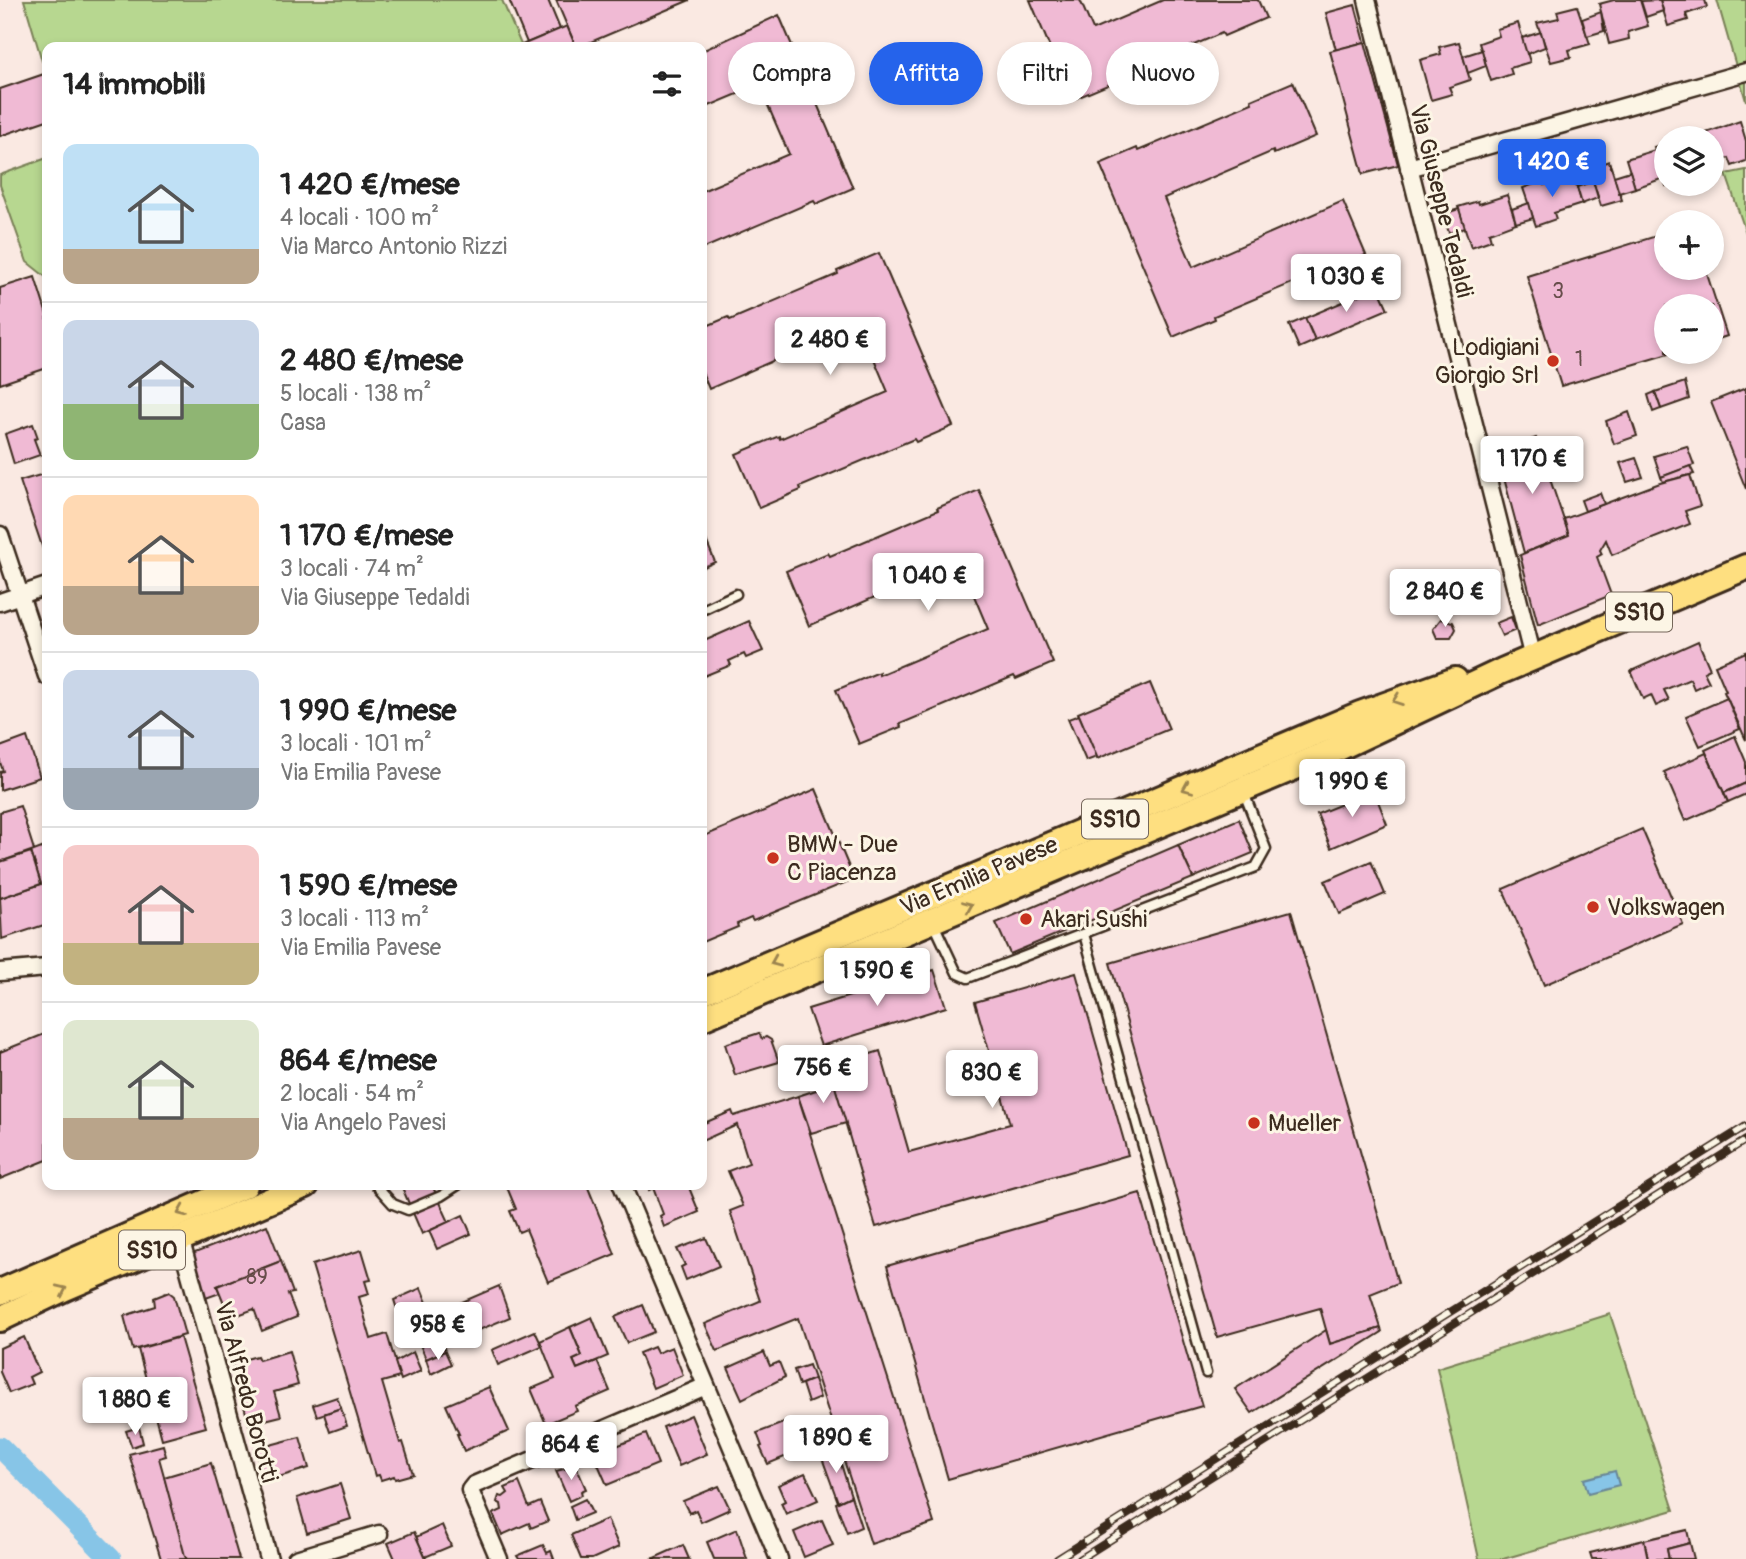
<!DOCTYPE html>
<html lang="it">
<meta charset="utf-8">
<style>
:root{--surface:#fff;--page:#f6f6f6;--text:#222;--muted:#767676;--line:#e0e0e0;--accent:#2563eb}
body{margin:0;font-family:Pangolin,sans-serif;background:var(--page);color:var(--text);height:100vh;display:flex;flex-direction:column;font-size:26px;white-space:nowrap}
*{box-sizing:border-box;margin:0}
p{font-size:23px;color:var(--muted)}
.icon{flex:none;width:38px;height:38px;fill:none;stroke:currentColor;stroke-width:2;stroke-linecap:round;stroke-linejoin:round}
.map{position:relative;flex:1;overflow:hidden}
.sheet{position:absolute;left:42px;top:42px;width:665px;height:1148px;display:flex;flex-direction:column;background:var(--surface);border-radius:14px;box-shadow:0 4px 10px #0003}
.sheet>*{flex:none}
.banner{position:absolute;left:728px;top:42px;width:665px;height:63px;display:flex;gap:14px}
.controls{position:absolute;left:1654px;top:126px;display:grid;gap:14px}
.controls a{display:grid;place-items:center;width:70px;height:70px;border-radius:50%;background:var(--surface);box-shadow:0 4px 10px #0003;font-size:35px}
.price{position:absolute;translate:-50% -60px;padding:0 16px;border-radius:7px;background:#fff;color:#222;font-size:23px;line-height:46px;filter:drop-shadow(0 2px 4px #0008)}
.price::after{content:'';position:absolute;left:50%;top:42px;width:21px;height:16px;margin-left:-10px;background:inherit;clip-path:polygon(0 0,100% 0,50% 100%)}
.price.current{background:var(--accent);color:#fff}
ul{padding:0;list-style:none}
li{display:flex;align-items:center;gap:21px;height:175px;padding:0 21px}
li+li{border-top:2px solid var(--line)}
li span{display:grid;place-items:center;flex:none;width:196px;height:140px;border-radius:14px;color:#555}
li>.icon{margin-inline-start:auto}
span .icon{width:84px;height:84px;fill:#fffc;stroke-width:1}
li b{font-size:30px}
h2{display:flex;justify-content:space-between;align-items:center;height:84px;padding:0 21px;font-size:30px}
.chip{padding:0 24px;border-radius:32px;background:var(--surface);box-shadow:0 4px 10px #0003;font-size:24px;line-height:63px}
.chip.current{background:var(--accent);color:#fff}
.map>svg:first-child{display:block}
</style>
<div class="map">
<svg width="1746" height="1559" viewBox="0 0 1746 1559">
<rect width="100%" height="100%" fill="#fae9e2"/>
<filter id="ink" filterUnits="userSpaceOnUse"><feTurbulence type="fractalNoise" baseFrequency=".0143" numOctaves="2"/><feDisplacementMap in="SourceGraphic" scale="14" xChannelSelector="R" yChannelSelector="G"/><feConvolveMatrix kernelMatrix="1 2 1 2 8 2 1 2 1" color-interpolation-filters="sRGB"/></filter>
<g filter="url(#ink)">
<g fill="#b7d790" stroke="#798057" stroke-width="2">
<polygon points="24,0 502,0 522,47 100,47 99,45 91,47 47,47 47,59 42,61"/>
<polygon points="1717,0 1746,0 1746,101"/>
<polygon points="47,158 47,278 27,262 0,185 0,175"/>
<polygon points="1746,170 1746,233 1726,174"/>
<polygon points="1610,1314 1674,1510 1503,1559 1479,1559 1437,1368"/>
</g>
<polygon fill="#87c5e7" stroke="#698797" stroke-width="2" points="1615,1471 1619,1485 1588,1493 1584,1479"/>
<g fill="none" stroke-linecap="round" stroke-linejoin="round">
<polyline stroke="#87c5e7" stroke-width="21" points="0,1447 111,1559"/>
</g>
<g fill="#f0bad4" stroke="#3b2a1e" stroke-width="2">
<polygon points="509,0 548,0 560,29 527,43"/>
<polygon points="556,0 690,0 579,47 576,47"/>
<polygon points="1030,0 1080,0 1093,30 1163,0 1258,0 1266,18 1224,36 1222,33 1114,79 1115,82 1072,100"/>
<polygon points="1614,0 1640,0 1648,26 1628,32 1629,39 1609,44 1599,4"/>
<polygon points="1660,0 1705,0 1707,7 1686,14 1688,20 1668,26"/>
<polygon points="1660,0 1663,11 1646,17 1641,1"/>
<polygon points="1355,5 1365,42 1336,50 1326,13"/>
<polygon points="1577,6 1590,44 1569,50 1571,57 1551,62 1537,23 1559,18 1557,11"/>
<polygon points="1601,12 1604,31 1587,36 1582,19"/>
<polygon points="779,15 853,188 816,204 814,201 702,249 702,191 789,154 759,85 702,109 702,51"/>
<polygon points="1518,23 1530,62 1510,68 1512,74 1491,81 1479,43 1499,36 1497,29"/>
<polygon points="567,26 576,47 522,47 522,45"/>
<polygon points="1541,32 1545,47 1527,54 1522,38"/>
<polygon points="1365,42 1398,165 1363,174 1330,51"/>
<polygon points="1459,42 1470,80 1449,87 1452,94 1431,100 1420,60 1441,54 1439,47"/>
<polygon points="1482,50 1486,66 1468,73 1463,56"/>
<polygon points="47,73 47,120 0,136 0,89"/>
<polygon points="1293,82 1316,136 1274,154 1273,151 1164,198 1193,267 1343,201 1366,255 1324,273 1323,270 1214,316 1215,319 1173,337 1100,164 1137,148 1138,151 1252,103 1251,100"/>
<polygon points="1740,121 1746,141 1746,161 1732,166 1729,158 1712,163 1712,138 1692,138"/>
<polygon points="1666,143 1666,184 1674,184 1666,186 1664,178 1635,188 1626,159 1655,150 1654,147"/>
<polygon points="1609,161 1622,200 1601,206 1589,168"/>
<polygon points="1630,171 1635,188 1619,193 1614,176"/>
<polygon points="1573,175 1582,204 1554,213 1556,219 1536,226 1523,188 1543,181 1544,185"/>
<polygon points="1593,181 1598,198 1582,204 1577,187"/>
<polygon points="1507,195 1516,223 1489,233 1491,240 1471,247 1458,207 1478,201 1479,204"/>
<polygon points="1529,203 1533,218 1516,223 1512,209"/>
<polygon points="1459,209 1465,228 1449,233 1443,214"/>
<polygon points="1666,233 1666,268 1705,268 1727,336 1712,341 1712,306 1666,306 1666,352 1675,352 1561,386 1527,276"/>
<polygon points="879,253 953,426 916,442 914,439 800,487 801,490 759,508 736,454 779,436 780,439 888,392 859,323 709,389 702,372 702,328 728,317 730,320 838,274 837,271"/>
<polygon points="35,277 47,315 47,368 0,384 0,288"/>
<polygon points="1378,287 1388,309 1315,340 1305,318"/>
<polygon points="1305,318 1315,341 1299,348 1289,325"/>
<polygon points="1685,382 1689,399 1661,409 1655,392"/>
<polygon points="1746,388 1746,489 1711,402"/>
<polygon points="1655,392 1661,409 1653,412 1648,395"/>
<polygon points="1629,412 1637,436 1614,444 1606,421"/>
<polygon points="33,424 38,438 34,439 40,455 14,464 5,434"/>
<polygon points="1536,438 1569,535 1524,553 1497,452"/>
<polygon points="1687,446 1694,465 1661,477 1654,456"/>
<polygon points="1636,458 1643,477 1627,482 1620,463"/>
<polygon points="1690,466 1694,474 1663,482 1661,477"/>
<polygon points="47,473 47,551 44,552 20,481"/>
<polygon points="1690,475 1700,506 1685,511 1690,524 1612,555 1606,540 1600,550 1602,554 1597,557 1611,595 1538,625 1520,555 1569,535 1564,519 1660,483"/>
<polygon points="979,490 1053,663 1016,679 1014,676 900,724 901,727 859,744 836,690 879,672 879,675 988,629 959,560 809,626 786,571 828,553 830,556 938,510 937,508"/>
<polygon points="1600,493 1604,504 1585,511 1581,500"/>
<polygon points="702,530 715,562 702,568"/>
<polygon points="1511,617 1516,630 1502,636 1496,623"/>
<polygon points="1441,619 1453,622 1456,629 1451,638 1437,638 1433,629"/>
<polygon points="749,621 763,651 746,658 744,654 729,661 731,665 704,676 702,673 702,642"/>
<polygon points="1698,641 1710,669 1704,672 1709,682 1694,689 1690,679 1664,690 1669,700 1656,706 1651,695 1643,699 1631,671"/>
<polygon points="1746,652 1746,740 1724,692 1726,691 1715,665"/>
<polygon points="1150,683 1169,729 1097,759 1078,713"/>
<polygon points="1727,698 1740,729 1700,746 1686,716"/>
<polygon points="1079,715 1097,757 1086,761 1068,719"/>
<polygon points="1735,736 1746,762 1746,783 1724,793 1705,750"/>
<polygon points="27,737 40,777 0,790 0,772 3,771 0,762 0,747"/>
<polygon points="1706,753 1728,802 1685,821 1664,772"/>
<polygon points="1746,783 1746,794 1728,802 1724,793"/>
<polygon points="816,789 854,879 753,921 751,918 737,924 738,927 702,942 702,837"/>
<polygon points="1374,791 1387,824 1331,848 1317,814"/>
<polygon points="20,806 34,850 0,862 0,812"/>
<polygon points="1239,819 1253,853 1193,878 1178,845"/>
<polygon points="1642,829 1683,924 1544,985 1503,889"/>
<polygon points="1178,845 1193,878 1010,954 996,923"/>
<polygon points="47,846 47,924 2,939 0,898 41,884 31,852"/>
<polygon points="31,852 41,884 0,898 0,862"/>
<polygon points="1371,861 1385,894 1339,914 1325,881"/>
<polygon points="1291,911 1398,1283 1370,1294 1381,1328 1330,1344 1320,1308 1217,1337 1110,963"/>
<polygon points="934,970 946,1007 821,1046 808,1009"/>
<polygon points="1076,973 1128,1155 876,1227 829,1067 880,1051 909,1152 1010,1124 975,1002"/>
<polygon points="47,1033 47,1160 0,1179 0,1052"/>
<polygon points="759,1033 762,1039 766,1037 771,1040 779,1062 735,1075 725,1044"/>
<polygon points="829,1067 846,1123 811,1133 798,1096 822,1088 817,1072"/>
<polygon points="798,1096 934,1523 871,1544 798,1318 717,1351 705,1324 760,1301 730,1211 743,1206 728,1171 749,1163 737,1125 702,1141 702,1124 732,1111 734,1116"/>
<polygon points="401,1185 432,1185 449,1222 422,1234"/>
<polygon points="506,1185 587,1185 615,1254 548,1282 526,1229 519,1232 510,1211 516,1209"/>
<polygon points="647,1185 688,1185 699,1212 664,1227 660,1216 663,1214 653,1188 649,1190"/>
<polygon points="1140,1193 1202,1406 948,1479 887,1266"/>
<polygon points="463,1215 471,1234 437,1249 429,1231"/>
<polygon points="267,1225 281,1261 217,1286 220,1293 203,1299 187,1256"/>
<polygon points="706,1238 719,1266 686,1280 681,1267 685,1265 677,1249"/>
<polygon points="362,1250 371,1280 365,1281 369,1294 359,1297 371,1339 387,1334 400,1377 382,1382 400,1443 403,1442 413,1474 395,1479 394,1476 381,1480 379,1475 375,1476 312,1265"/>
<polygon points="281,1261 293,1293 288,1294 297,1317 262,1331 254,1309 230,1318 217,1286"/>
<polygon points="499,1286 510,1317 443,1345 445,1351 426,1359 411,1323 403,1327 394,1300 421,1288 432,1315"/>
<polygon points="169,1292 174,1296 185,1335 133,1350 124,1316 155,1306 154,1298"/>
<polygon points="643,1305 654,1332 627,1343 615,1317"/>
<polygon points="592,1317 608,1356 577,1369 573,1360 582,1356 570,1327"/>
<polygon points="570,1327 582,1356 573,1360 577,1369 597,1361 610,1391 575,1406 577,1411 546,1424 531,1389 555,1379 540,1341"/>
<polygon points="1381,1328 1382,1332 1252,1413 1235,1389 1326,1330 1330,1344"/>
<polygon points="535,1331 542,1346 498,1365 492,1350"/>
<polygon points="24,1337 39,1372 29,1377 32,1384 9,1393 0,1372 0,1348"/>
<polygon points="180,1337 206,1427 162,1439 138,1349"/>
<polygon points="654,1347 657,1353 672,1347 683,1375 653,1388 639,1353"/>
<polygon points="289,1351 298,1385 274,1392 281,1416 249,1424 232,1363 257,1356 259,1360"/>
<polygon points="445,1351 451,1364 431,1374 426,1359"/>
<polygon points="413,1352 421,1371 401,1380 395,1362"/>
<polygon points="764,1352 770,1366 779,1362 785,1377 742,1399 728,1368"/>
<polygon points="809,1365 814,1379 799,1385 794,1370"/>
<polygon points="814,1379 820,1398 808,1403 802,1384"/>
<polygon points="489,1387 509,1431 464,1451 457,1434 459,1434 446,1405"/>
<polygon points="337,1397 341,1408 317,1416 313,1405"/>
<polygon points="341,1408 347,1426 330,1432 324,1414"/>
<polygon points="691,1415 707,1454 679,1466 663,1427"/>
<polygon points="786,1422 799,1451 768,1464 760,1447 762,1446 757,1433"/>
<polygon points="139,1427 143,1443 132,1447 126,1431"/>
<polygon points="646,1434 658,1464 607,1485 594,1455"/>
<polygon points="300,1437 309,1468 265,1481 255,1449"/>
<polygon points="163,1445 166,1456 159,1458 187,1559 161,1559 129,1454"/>
<polygon points="836,1448 851,1496 838,1502 821,1455"/>
<polygon points="211,1463 239,1559 187,1559 185,1556 164,1477"/>
<polygon points="576,1466 586,1489 581,1491 582,1495 569,1501 556,1471"/>
<polygon points="805,1473 818,1500 786,1514 781,1503 785,1501 778,1485"/>
<polygon points="519,1482 529,1507 540,1502 548,1521 531,1528 529,1523 502,1535 493,1514 502,1510 501,1504 497,1502 499,1496 503,1497 508,1493 505,1488"/>
<polygon points="340,1484 351,1519 307,1533 297,1498"/>
<polygon points="719,1486 730,1509 701,1522 696,1510 689,1513 683,1501"/>
<polygon points="851,1496 861,1527 847,1533 836,1503"/>
<polygon points="585,1499 592,1513 575,1520 570,1506"/>
<polygon points="607,1519 619,1547 592,1559 581,1559 571,1535"/>
<polygon points="822,1520 833,1545 804,1557 794,1532"/>
<polygon points="442,1525 451,1546 425,1557 416,1537"/>
<polygon points="737,1529 747,1559 714,1559 707,1542"/>
<polygon points="1687,1530 1690,1543 1667,1549 1669,1559 1648,1559 1644,1540"/>
<polygon points="414,1532 426,1559 395,1559 388,1543"/>
<polygon points="1644,1540 1648,1559 1592,1559 1590,1553"/>
<polygon points="1690,1543 1694,1559 1669,1559 1667,1549"/>
<polygon points="543,1545 547,1553 551,1551 554,1559 519,1559 517,1556"/>
<polygon points="683,1545 689,1559 652,1559"/>
</g>
<g fill="none" stroke-linecap="round" stroke-linejoin="round">
<defs>
<g id="lane">
<polyline points="702,610 736,594"/>
<polyline points="934,924 957,973 968,978 1256,867 1266,849 1244,793"/>
<polyline points="1084,934 1206,1373"/>
<polyline points="376,1185 393,1204 408,1210 441,1196 458,1185"/>
</g>
<g id="street">
<polyline points="1367,0 1533,658"/>
<polyline points="1409,168 1746,72"/>
<polyline points="0,535 47,676"/>
<polyline points="0,602 47,586"/>
<polyline points="0,972 47,968"/>
<polyline points="622,1185 779,1559"/>
<polyline points="180,1238 269,1559"/>
<polyline points="296,1559 379,1534"/>
<polyline points="499,1559 471,1493 470,1490 474,1485 706,1386"/>
</g>
<g id="primary">
<polyline points="702,992 1360,714 1455,680"/>
<polyline points="702,1018 1326,754 1502,671 1746,567"/>
<polyline points="0,1292 245,1185"/>
<polyline points="0,1319 65,1288 306,1185"/>
</g>
</defs>
<use href="#lane" stroke="#3b2a1e" stroke-width="13"/>
<use href="#street" stroke="#3b2a1e" stroke-width="21"/>
<use href="#primary" stroke="#3b2a1e" stroke-width="30"/>
<use href="#lane" stroke="#fcf5e5" stroke-width="8"/>
<use href="#street" stroke="#fcf5e5" stroke-width="16"/>
<use href="#primary" stroke="#fedf80" stroke-width="24"/>
<defs>
<g id="rail">
<polyline points="1057,1559 1746,1126"/>
<polyline points="1080,1559 1746,1140"/>
</g>
</defs>
<use href="#rail" stroke="#3b2a1e" stroke-width="8"/>
<use href="#rail" stroke="#fcf5e5" stroke-width="5" stroke-dasharray="16" stroke-linecap="butt"/>
</g>
<defs><path id="oneway-chevron" d="M-2-3.5L2.5 0L-2 3.5" fill="none" stroke-width="1.6" stroke-linecap="round" stroke-linejoin="round" transform="scale(1.75)"/></defs>
<g stroke="#9c844f">
<use href="#oneway-chevron" transform="translate(1397 700) rotate(160)"/>
<use href="#oneway-chevron" transform="translate(1187 788) rotate(157)"/>
<use href="#oneway-chevron" transform="translate(968 906) rotate(-23)"/>
<use href="#oneway-chevron" transform="translate(775 962) rotate(157)"/>
<use href="#oneway-chevron" transform="translate(182 1212) rotate(157)"/>
<use href="#oneway-chevron" transform="translate(62 1290) rotate(-25)"/>
</g>
</g>
<g fill="#c8321e" stroke="#fcf5e5" stroke-width="2.5">
<circle cx="1553" cy="361" r="7"/>
<circle cx="773" cy="858" r="7"/>
<circle cx="1593" cy="907" r="7"/>
<circle cx="1026" cy="919" r="7"/>
<circle cx="1254" cy="1123" r="7"/>
</g>
<g text-anchor="middle" dominant-baseline="central" stroke-width="6" stroke-linejoin="round" paint-order="stroke">
<g font-size="21" fill="#684e4c">
<text x="1558" y="291">3</text>
<text x="1579" y="359">1</text>
<text x="257" y="1277">89</text>
</g>
<g fill="#fcf5e5" stroke="#75675a" stroke-width="2">
<rect x="1606" y="592.5" width="66" height="39" rx="5"/>
<rect x="1082" y="799.5" width="66" height="39" rx="5"/>
<rect x="119" y="1230.5" width="66" height="39" rx="5"/>
</g>
<g font-size="23" font-weight="bold" fill="#3b2a1e">
<text x="1639" y="612">SS10</text>
<text x="1115" y="819">SS10</text>
<text x="152" y="1250">SS10</text>
</g>
<g font-size="24" fill="#3b2a1e" stroke="#fcf5e5">
<text transform="translate(1441 201) rotate(76)">Via Giuseppe Tedaldi</text>
<text transform="translate(979 876) rotate(-23)">Via Emilia Pavese</text>
<text transform="translate(246 1392) rotate(75)">Via Alfredo Borotti</text>
</g>
<g font-size="24" fill="#3b2a1e" stroke="#fcf5e5" text-anchor="start">
<text x="1539" y="347" text-anchor="end">Lodigiani<tspan x="1539" dy="28">Giorgio Srl</tspan></text>
<text x="787" y="844">BMW - Due<tspan x="787" dy="28">C Piacenza</tspan></text>
<text x="1607" y="907">Volkswagen</text>
<text x="1040" y="919">Akari Sushi</text>
<text x="1268" y="1123">Mueller</text>
</g>
</g>
</svg>
<div class="controls">
<a><svg class="icon" aria-label="layers" viewBox="0 0 24 24"><path d="M12 4l9 5-9 5-9-5zM3 14l9 5 9-5"/></svg></a>
<a>+</a>
<a>−</a>
</div>
<b class="price current" style="left:1552px;top:199px">1 420 €</b>
<b class="price" style="left:1346px;top:314px">1 030 €</b>
<b class="price" style="left:830px;top:377px">2 480 €</b>
<b class="price" style="left:1532px;top:496px">1 170 €</b>
<b class="price" style="left:928px;top:613px">1 040 €</b>
<b class="price" style="left:1445px;top:629px">2 840 €</b>
<b class="price" style="left:1352px;top:819px">1 990 €</b>
<b class="price" style="left:877px;top:1008px">1 590 €</b>
<b class="price" style="left:823px;top:1105px">756 €</b>
<b class="price" style="left:992px;top:1110px">830 €</b>
<b class="price" style="left:438px;top:1362px">958 €</b>
<b class="price" style="left:135px;top:1437px">1 880 €</b>
<b class="price" style="left:836px;top:1475px">1 890 €</b>
<b class="price" style="left:571px;top:1482px">864 €</b>
<div class="banner">
<a class="chip">Compra</a>
<a class="chip current">Affitta</a>
<a class="chip">Filtri</a>
<a class="chip">Nuovo</a>
</div>
<section class="sheet">
<h2>14 immobili<svg class="icon" aria-label="filters" viewBox="0 0 24 24"><path d="M4 7h16M4 17h16"/><circle cx="9" cy="7" r="2"/><circle cx="15" cy="17" r="2"/></svg></h2>
<ul>
<li><span style="background:linear-gradient(#bfe0f5 75%,#b9a48a 0)"><svg class="icon" aria-label="home" viewBox="0 0 24 24"><path d="M3 11l9-7 9 7M6 9v11h12V9"/></svg></span><div><b>1 420 €/mese</b><p>4 locali · 100 m²</p><p>Via Marco Antonio Rizzi</p></div></li>
<li><span style="background:linear-gradient(#c9d6e8 60%,#8fb573 0)"><svg class="icon" aria-label="home" viewBox="0 0 24 24"><path d="M3 11l9-7 9 7M6 9v11h12V9"/></svg></span><div><b>2 480 €/mese</b><p>5 locali · 138 m²</p><p>Casa</p></div></li>
<li><span style="background:linear-gradient(#ffd9b3 65%,#b9a48a 0)"><svg class="icon" aria-label="home" viewBox="0 0 24 24"><path d="M3 11l9-7 9 7M6 9v11h12V9"/></svg></span><div><b>1 170 €/mese</b><p>3 locali · 74 m²</p><p>Via Giuseppe Tedaldi</p></div></li>
<li><span style="background:linear-gradient(#c9d6e8 70%,#9aa5b1 0)"><svg class="icon" aria-label="home" viewBox="0 0 24 24"><path d="M3 11l9-7 9 7M6 9v11h12V9"/></svg></span><div><b>1 990 €/mese</b><p>3 locali · 101 m²</p><p>Via Emilia Pavese</p></div></li>
<li><span style="background:linear-gradient(#f6c9c9 70%,#c2b280 0)"><svg class="icon" aria-label="home" viewBox="0 0 24 24"><path d="M3 11l9-7 9 7M6 9v11h12V9"/></svg></span><div><b>1 590 €/mese</b><p>3 locali · 113 m²</p><p>Via Emilia Pavese</p></div></li>
<li><span style="background:linear-gradient(#dfe7d0 70%,#b9a48a 0)"><svg class="icon" aria-label="home" viewBox="0 0 24 24"><path d="M3 11l9-7 9 7M6 9v11h12V9"/></svg></span><div><b>864 €/mese</b><p>2 locali · 54 m²</p><p>Via Angelo Pavesi</p></div></li>
</ul>
</section>
</div>
